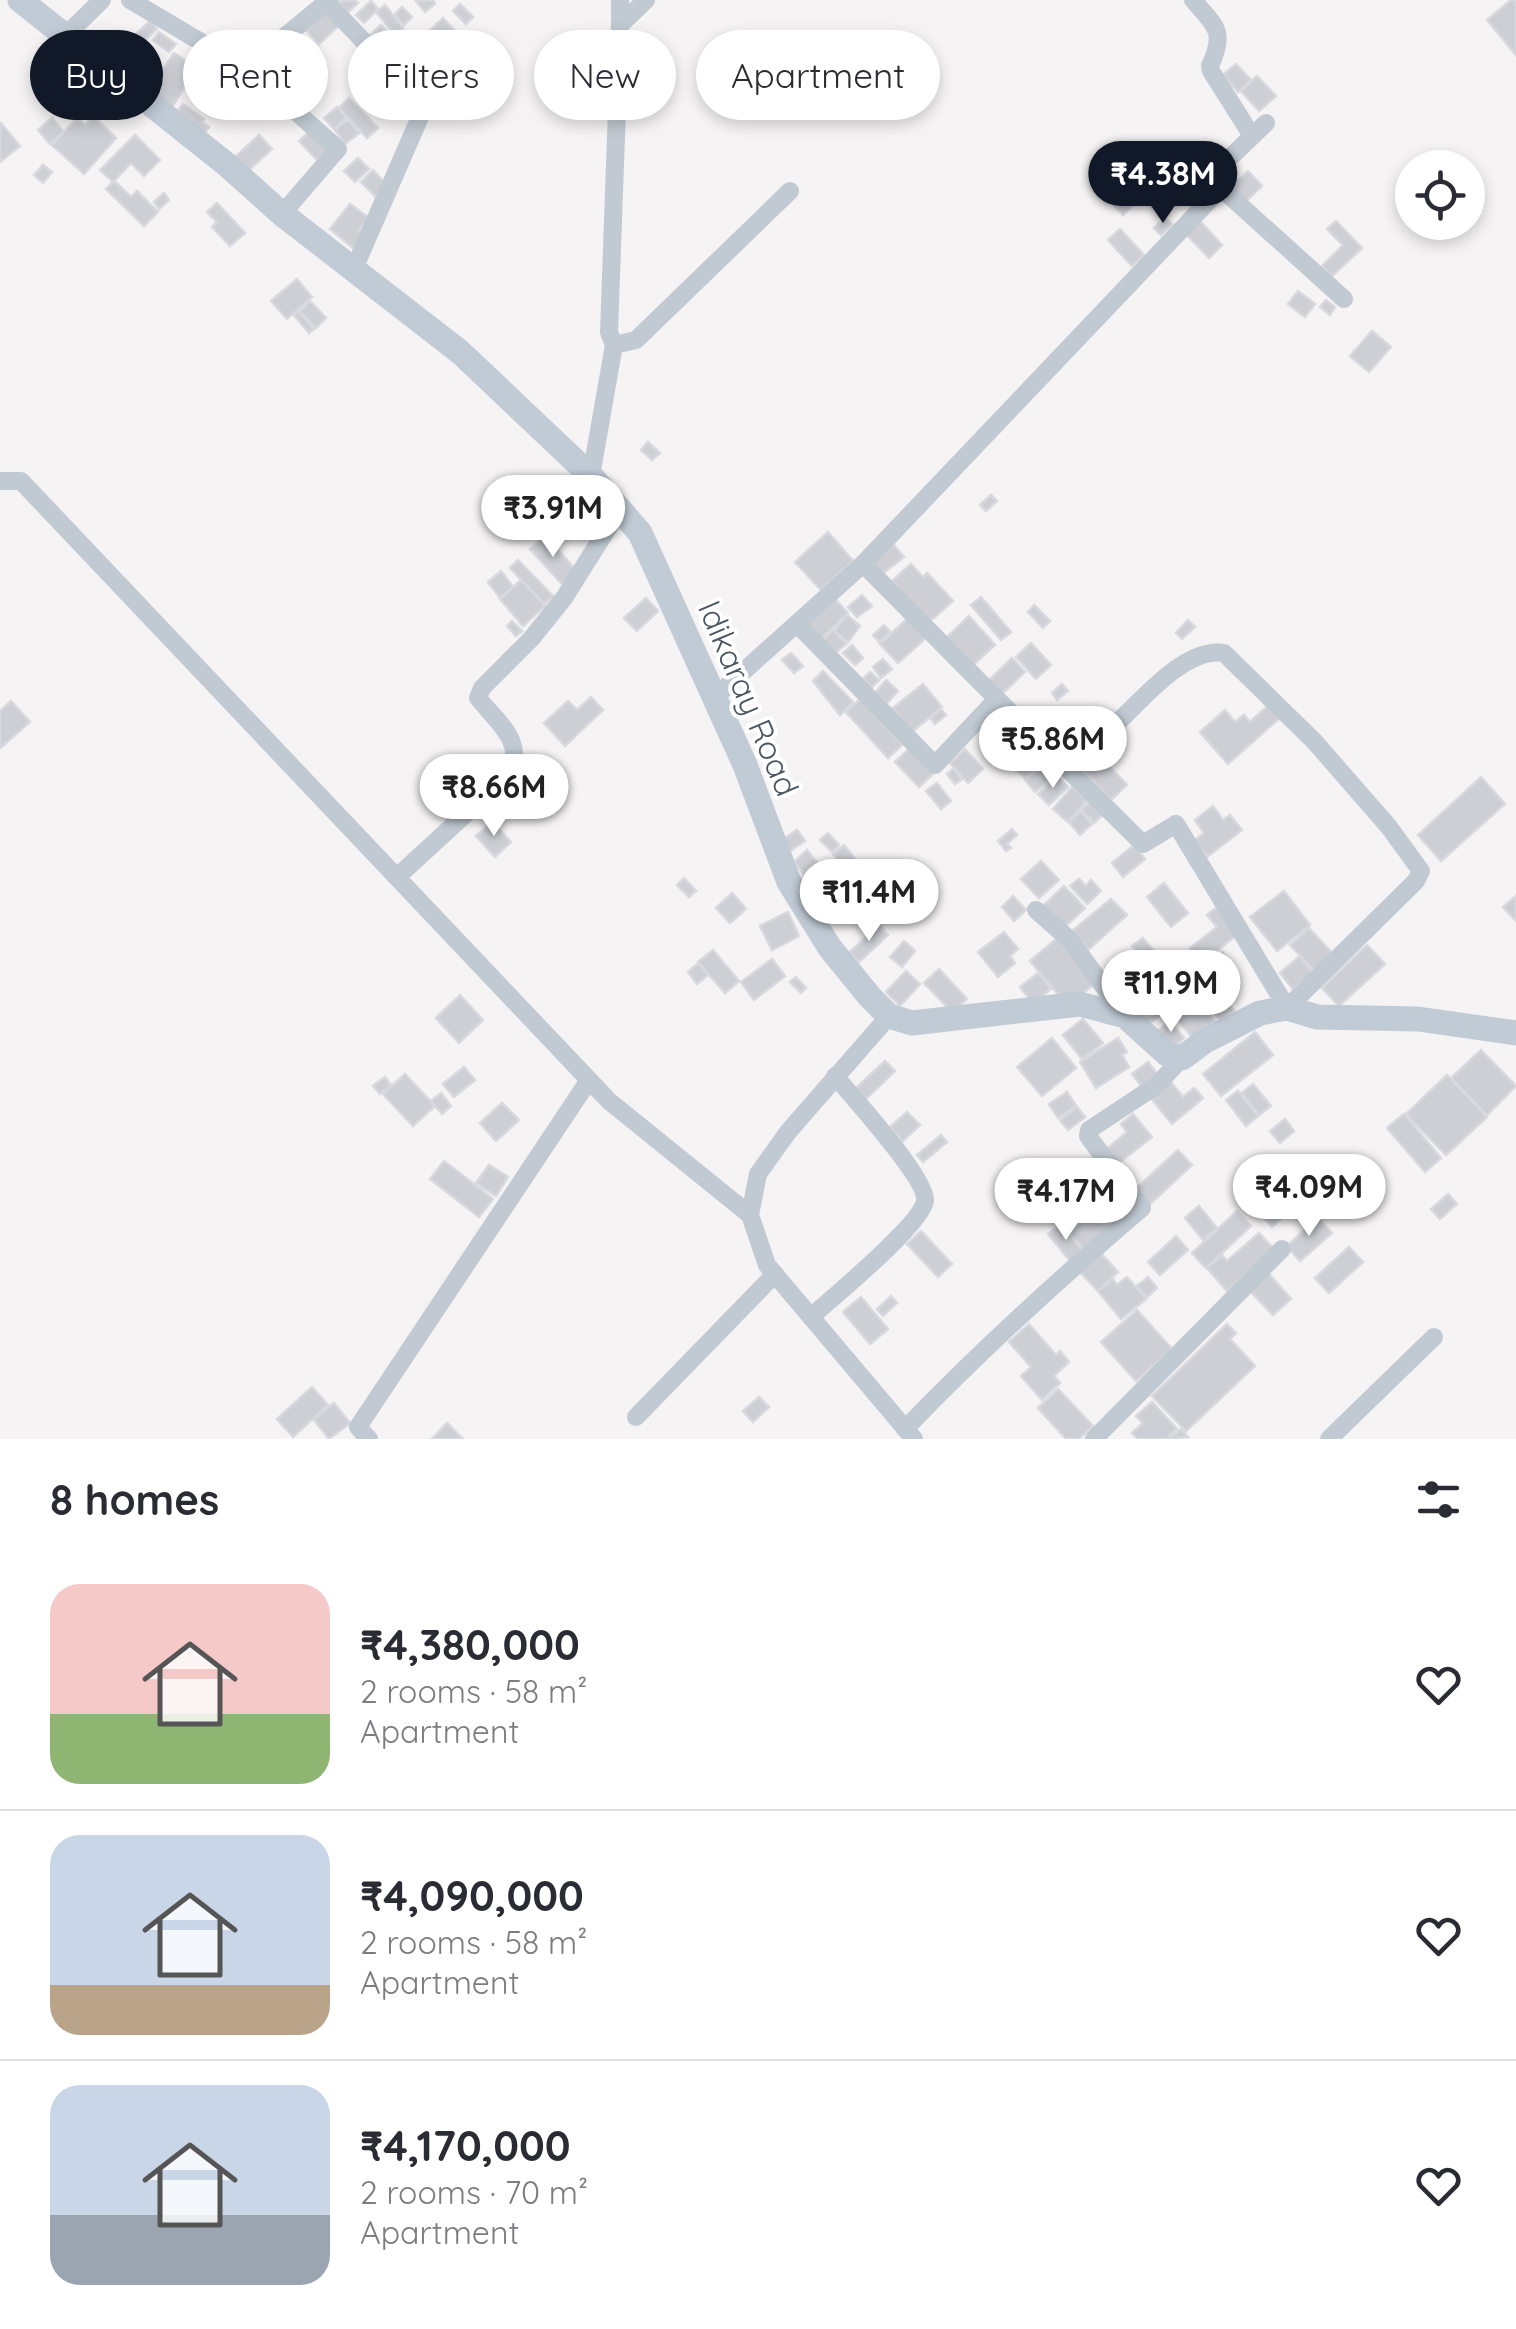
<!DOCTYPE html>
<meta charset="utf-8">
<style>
:root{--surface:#fff;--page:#f7f7f7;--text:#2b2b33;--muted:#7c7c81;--line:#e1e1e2;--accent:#111827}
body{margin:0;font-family:Quicksand,sans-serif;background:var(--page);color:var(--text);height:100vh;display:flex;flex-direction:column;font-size:38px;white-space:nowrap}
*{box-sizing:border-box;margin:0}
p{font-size:32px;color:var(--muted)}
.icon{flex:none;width:55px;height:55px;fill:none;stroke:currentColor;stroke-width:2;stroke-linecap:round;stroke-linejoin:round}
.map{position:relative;height:1439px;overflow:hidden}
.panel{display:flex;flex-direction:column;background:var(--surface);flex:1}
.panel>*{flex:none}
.hud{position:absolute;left:30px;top:30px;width:1000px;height:90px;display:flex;gap:20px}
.buttons{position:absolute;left:1395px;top:150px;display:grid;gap:20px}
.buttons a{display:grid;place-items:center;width:90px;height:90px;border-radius:50%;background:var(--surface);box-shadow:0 5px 15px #0003;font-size:50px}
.price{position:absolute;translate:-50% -85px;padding:0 22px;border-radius:35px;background:#fff;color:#222;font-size:32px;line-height:65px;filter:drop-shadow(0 2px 5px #0008)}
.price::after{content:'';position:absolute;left:50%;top:60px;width:30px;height:22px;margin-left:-15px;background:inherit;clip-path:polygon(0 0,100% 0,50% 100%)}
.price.on{background:var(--accent);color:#fff}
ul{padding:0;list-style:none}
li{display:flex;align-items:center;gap:30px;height:250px;padding:0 50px}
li+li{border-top:2px solid var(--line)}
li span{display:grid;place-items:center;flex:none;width:280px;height:200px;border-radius:30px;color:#555}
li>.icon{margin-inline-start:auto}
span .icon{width:120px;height:120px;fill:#fffc;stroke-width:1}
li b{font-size:42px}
h2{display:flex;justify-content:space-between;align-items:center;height:120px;padding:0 50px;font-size:42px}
.pill{padding:0 35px;border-radius:45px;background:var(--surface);box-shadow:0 5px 15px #0003;font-size:35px;line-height:90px}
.pill.on{background:var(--accent);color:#fff}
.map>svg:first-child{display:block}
</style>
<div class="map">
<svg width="1516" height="1439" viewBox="0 0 1516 1439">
<rect width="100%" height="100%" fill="#f5f3f3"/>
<g fill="#cdcfd5" stroke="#d7d9de" stroke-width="2.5">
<polygon points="355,0 358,3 348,12 337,1"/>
<polygon points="415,0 433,0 435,4 425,12"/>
<polygon points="1511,0 1516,0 1516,55 1487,20"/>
<polygon points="371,1 378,9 364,23 356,15"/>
<polygon points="460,4 473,17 466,24 453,11"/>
<polygon points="385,5 403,28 395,35 376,12"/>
<polygon points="402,7 412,17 404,25 394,15"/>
<polygon points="327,10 341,24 319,44 306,30"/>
<polygon points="443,18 460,36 447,48 456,57 440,72 424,55 435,44 426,34"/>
<polygon points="150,21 157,29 132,52 125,44"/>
<polygon points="381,25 393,37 382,48 370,35"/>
<polygon points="159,32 176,44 169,52 153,40"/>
<polygon points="404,37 427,65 411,78 388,50"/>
<polygon points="228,39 248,50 242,60 222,48"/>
<polygon points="307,45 322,62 308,75 293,57"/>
<polygon points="277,51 308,80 294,96 263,67"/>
<polygon points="174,53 197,68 172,107 148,91"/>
<polygon points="1236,64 1251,80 1238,92 1223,75"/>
<polygon points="428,65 437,74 424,89 415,80"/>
<polygon points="236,66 246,73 219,108 194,90 208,69 226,81"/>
<polygon points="248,74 267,87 254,106 235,94"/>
<polygon points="391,76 408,93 389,110 373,93"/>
<polygon points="1257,76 1276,96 1259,111 1241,91"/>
<polygon points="349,98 378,128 367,138 339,108"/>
<polygon points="183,104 204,119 202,122 209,127 203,135 175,115"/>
<polygon points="337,107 347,117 334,129 324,118"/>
<polygon points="93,116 116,138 84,174 52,145 77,118 85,125"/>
<polygon points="52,118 64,132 50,144 38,130"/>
<polygon points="348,119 359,133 345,144 335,130"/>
<polygon points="1,123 20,146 0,162 0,124"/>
<polygon points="312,129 329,148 317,160 299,141"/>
<polygon points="135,135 160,160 144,176 131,163 113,182 100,170"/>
<polygon points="259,135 272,149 248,171 235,157"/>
<polygon points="358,158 369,169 355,182 344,171"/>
<polygon points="43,165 52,172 43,183 34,175"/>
<polygon points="373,170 387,185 375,196 361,182"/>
<polygon points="1175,170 1190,186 1159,215 1144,198"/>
<polygon points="1248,171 1262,186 1246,201 1232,186"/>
<polygon points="1119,175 1141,198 1123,215 1112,203 1118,198 1106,186"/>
<polygon points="114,181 131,197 137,191 158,212 144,226 106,189"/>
<polygon points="164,193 169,200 159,209 154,202"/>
<polygon points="217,203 245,233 230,246 212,227 217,222 207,212"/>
<polygon points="350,204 369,218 359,230 365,234 353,248 330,229"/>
<polygon points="1165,218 1172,224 1161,235 1154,228"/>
<polygon points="1200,221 1222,245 1209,258 1186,234"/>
<polygon points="1336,221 1362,248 1332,276 1322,266 1343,245 1327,229"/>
<polygon points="1120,229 1144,255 1132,266 1108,240"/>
<polygon points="297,279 312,297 287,319 271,301"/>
<polygon points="1298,291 1315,304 1305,317 1288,304"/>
<polygon points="1326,300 1335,307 1330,315 1320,307"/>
<polygon points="310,301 326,318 316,328 300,311"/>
<polygon points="298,311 314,329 309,333 294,315"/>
<polygon points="1372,331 1391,347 1369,372 1350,356"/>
<polygon points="648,442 660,453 652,460 641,450"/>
<polygon points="991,495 997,501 986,511 980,505"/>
<polygon points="570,505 577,511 567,525 559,520"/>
<polygon points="828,532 853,561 821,590 795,562"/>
<polygon points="545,536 576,570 562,584 530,549"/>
<polygon points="894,545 904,557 882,574 873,562"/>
<polygon points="518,560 553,596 545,604 510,568"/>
<polygon points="911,564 923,577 927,573 953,601 929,622 892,581"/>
<polygon points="501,571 513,587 500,598 488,582"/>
<polygon points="521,580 545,606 523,626 500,599"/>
<polygon points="862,595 872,606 857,617 848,607"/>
<polygon points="981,597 1011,632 1001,640 971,605"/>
<polygon points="646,598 658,611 637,631 624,618"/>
<polygon points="835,599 848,613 821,639 807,625"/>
<polygon points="1034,605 1050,621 1043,628 1028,612"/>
<polygon points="847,615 860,626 848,642 834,631"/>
<polygon points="969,616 995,645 973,665 947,637"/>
<polygon points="908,618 926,638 898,663 880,644"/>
<polygon points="1188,620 1195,627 1182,639 1176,633"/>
<polygon points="512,621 522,631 516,636 507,626"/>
<polygon points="884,625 890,632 879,642 873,635"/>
<polygon points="833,630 846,644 834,654 822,641"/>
<polygon points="1031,643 1051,665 1036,679 1016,657"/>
<polygon points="852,645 863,658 855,665 843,653"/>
<polygon points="791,653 803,666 794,673 782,660"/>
<polygon points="1012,658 1025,672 1000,696 987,682"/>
<polygon points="883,659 892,669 881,678 873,667"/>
<polygon points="823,671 853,702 840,715 813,681"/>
<polygon points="870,672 879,680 872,687 863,679"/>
<polygon points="886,680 898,691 887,703 875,693"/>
<polygon points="923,684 942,707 912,732 893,708"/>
<polygon points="1062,684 1068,691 1057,700 1052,693"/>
<polygon points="591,697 603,710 565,746 544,723 568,701 577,710"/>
<polygon points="860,699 902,745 888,758 846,712"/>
<polygon points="11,701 30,722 0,748 0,711"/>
<polygon points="1271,703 1282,716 1228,764 1200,732 1225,710 1235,722 1244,715 1250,722"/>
<polygon points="941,709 946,715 935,724 930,718"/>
<polygon points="1005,716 1019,732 1004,745 991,729"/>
<polygon points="1103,717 1112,727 1096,740 1102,748 1084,762 1070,744"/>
<polygon points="911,747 935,772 919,787 895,762"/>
<polygon points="965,749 983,769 968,783 950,763"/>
<polygon points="1019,755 1033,770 1025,778 1011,764"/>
<polygon points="1100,756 1127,785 1111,800 1084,772"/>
<polygon points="1044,764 1054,776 1035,792 1025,780"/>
<polygon points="953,769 962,779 955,784 947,774"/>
<polygon points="1057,776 1068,787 1049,805 1038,794"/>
<polygon points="1481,777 1505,804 1441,861 1418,835"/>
<polygon points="937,783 951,801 941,809 926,791"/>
<polygon points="1072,787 1087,800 1068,822 1053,809"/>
<polygon points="1091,800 1104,813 1094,823 1081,810"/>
<polygon points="1213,806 1223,820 1230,815 1242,830 1207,857 1195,840 1204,833 1195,820"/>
<polygon points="1081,811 1092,824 1080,835 1069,822"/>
<polygon points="492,822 511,842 495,857 476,836"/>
<polygon points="1012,829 1017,835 1007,844 1011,848 1006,851 998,841"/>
<polygon points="797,830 805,841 790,851 782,840"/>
<polygon points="828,833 839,845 832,852 820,840"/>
<polygon points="844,845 860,865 849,873 833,854"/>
<polygon points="1134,845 1145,859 1123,877 1112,863"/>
<polygon points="807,850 817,862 803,873 794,862"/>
<polygon points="1041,861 1059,880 1039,898 1021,879"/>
<polygon points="819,870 834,886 817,903 801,887"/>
<polygon points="684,878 696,891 689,897 677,885"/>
<polygon points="1079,879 1086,886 1091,880 1101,891 1087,904 1070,886"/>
<polygon points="1164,883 1188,913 1171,927 1147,897"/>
<polygon points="1064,886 1085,908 1064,928 1043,906"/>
<polygon points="1284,891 1310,925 1277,951 1250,917"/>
<polygon points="732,893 746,909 730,923 716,908"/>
<polygon points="867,894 882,911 870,923 854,905"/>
<polygon points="1013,896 1026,910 1014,921 1002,907"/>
<polygon points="1516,896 1516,921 1503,907"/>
<polygon points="1111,899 1127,915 1089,949 1072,931"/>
<polygon points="1217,907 1239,933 1202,963 1190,948 1217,927 1207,915"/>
<polygon points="788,912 799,936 772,950 760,926"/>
<polygon points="879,925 888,935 859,962 850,952"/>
<polygon points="1309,928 1333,954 1315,971 1290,945"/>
<polygon points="1004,932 1018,949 1010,956 1015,963 998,977 978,952"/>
<polygon points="1061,935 1099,980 1075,1000 1063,1000 1030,961"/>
<polygon points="1143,938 1155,952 1144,961 1132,946"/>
<polygon points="904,941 915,951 902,967 890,957"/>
<polygon points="1367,945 1385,964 1339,1006 1322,988"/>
<polygon points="713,950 739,981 725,993 698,962"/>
<polygon points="1222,952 1232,963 1215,977 1206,965"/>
<polygon points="1300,956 1313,973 1293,989 1280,973"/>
<polygon points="772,959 785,976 754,1000 741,982"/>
<polygon points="1150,959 1158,968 1140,983 1132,973"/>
<polygon points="699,963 708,975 697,984 688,972"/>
<polygon points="939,969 967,999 952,1012 924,983"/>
<polygon points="906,971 920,984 900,1006 886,992"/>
<polygon points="1038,973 1051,989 1033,1003 1020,987"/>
<polygon points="796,977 806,988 801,993 790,982"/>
<polygon points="1219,992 1234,1011 1220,1021 1205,1002"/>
<polygon points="1193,994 1215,1021 1193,1038 1171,1012"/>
<polygon points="460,995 483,1020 459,1043 436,1018"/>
<polygon points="1162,1000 1168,1009 1149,1024 1142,1016"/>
<polygon points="1083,1019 1103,1043 1082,1059 1063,1035"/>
<polygon points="1169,1021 1184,1038 1173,1048 1157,1032"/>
<polygon points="1255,1032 1273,1055 1221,1096 1203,1074"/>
<polygon points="1052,1038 1076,1068 1042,1096 1017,1067"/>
<polygon points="1118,1038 1127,1052 1122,1055 1129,1067 1096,1088 1080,1062"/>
<polygon points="1481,1050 1516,1086 1487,1115 1451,1078"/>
<polygon points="885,1061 895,1071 866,1099 856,1088"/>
<polygon points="1148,1062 1158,1075 1142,1087 1132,1074"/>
<polygon points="464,1067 475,1080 454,1097 443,1084"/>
<polygon points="405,1074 435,1106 413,1126 383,1094"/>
<polygon points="1447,1075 1487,1117 1446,1155 1406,1114"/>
<polygon points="385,1077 391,1085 380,1094 373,1086"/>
<polygon points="1170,1081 1183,1097 1194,1088 1203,1098 1172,1124 1150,1097"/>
<polygon points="1253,1084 1271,1106 1259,1115 1242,1093"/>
<polygon points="1238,1091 1258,1116 1246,1126 1226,1100"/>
<polygon points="1067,1092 1076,1106 1058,1118 1049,1104"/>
<polygon points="441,1093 451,1106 442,1114 431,1101"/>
<polygon points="502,1103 519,1120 496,1141 480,1123"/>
<polygon points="1077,1107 1085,1117 1068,1130 1060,1120"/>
<polygon points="907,1112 920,1125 903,1141 890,1127"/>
<polygon points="1133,1114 1152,1137 1115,1166 1103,1152 1127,1132 1121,1124"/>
<polygon points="1404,1114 1441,1158 1425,1172 1387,1128"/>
<polygon points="1285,1119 1294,1131 1280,1143 1270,1131"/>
<polygon points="941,1135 947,1142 923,1162 917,1155"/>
<polygon points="1178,1150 1192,1165 1147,1207 1132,1192"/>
<polygon points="444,1161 493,1199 479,1217 430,1179"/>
<polygon points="489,1165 508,1177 496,1196 476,1183"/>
<polygon points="1107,1172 1116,1183 1109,1190 1100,1179"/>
<polygon points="1095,1181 1108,1197 1088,1214 1075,1197"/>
<polygon points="1118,1189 1133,1206 1084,1249 1069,1233"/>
<polygon points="1286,1192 1297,1204 1272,1227 1261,1215"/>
<polygon points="1448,1194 1457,1204 1440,1219 1431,1209"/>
<polygon points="1199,1206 1217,1228 1203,1240 1185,1218"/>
<polygon points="1237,1211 1251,1226 1206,1268 1192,1253"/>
<polygon points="1318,1218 1332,1233 1300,1261 1287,1246"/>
<polygon points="1061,1224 1084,1252 1071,1262 1048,1234"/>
<polygon points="921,1231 952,1264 938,1277 907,1244"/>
<polygon points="1259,1233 1274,1249 1227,1291 1207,1268 1222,1255 1227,1261"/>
<polygon points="1176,1236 1188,1250 1160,1275 1148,1262"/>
<polygon points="1349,1247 1363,1262 1329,1293 1315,1278"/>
<polygon points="1098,1250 1118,1272 1098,1291 1077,1269"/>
<polygon points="1269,1274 1291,1299 1273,1315 1250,1291"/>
<polygon points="1127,1277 1146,1299 1121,1319 1098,1291 1113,1279 1117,1285"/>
<polygon points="1148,1277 1157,1288 1147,1297 1137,1286"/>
<polygon points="891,1296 897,1303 883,1316 877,1309"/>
<polygon points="861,1297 888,1329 870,1344 843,1312"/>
<polygon points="1137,1310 1172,1349 1136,1381 1101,1342"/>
<polygon points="1029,1324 1056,1355 1060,1351 1069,1362 1054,1376 1060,1383 1042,1400 1021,1376 1031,1367 1009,1342"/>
<polygon points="1227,1324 1236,1333 1230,1339 1255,1366 1186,1431 1152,1396"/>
<polygon points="312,1387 328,1405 293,1437 277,1419"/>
<polygon points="1058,1389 1093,1426 1079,1439 1066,1439 1038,1408"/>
<polygon points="759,1397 769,1407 753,1422 743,1411"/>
<polygon points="1152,1402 1177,1429 1166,1439 1138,1439 1132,1433 1143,1423 1136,1416"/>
<polygon points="334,1403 350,1423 329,1439 314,1420"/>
<polygon points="447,1423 463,1439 432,1439"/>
<polygon points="1181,1429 1188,1437 1169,1439"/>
</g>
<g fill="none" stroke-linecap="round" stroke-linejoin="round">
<g stroke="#c1cad2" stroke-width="18">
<polyline points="130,0 250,71 338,149 282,214"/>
<polyline points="620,0 620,25 646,0"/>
<path d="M1193 0C1216 27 1226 31 1210 66L1211 71 1252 136"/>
<polyline points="327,3 422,102 420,117 354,269"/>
<polyline points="64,37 102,0"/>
<polyline points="250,71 271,48 329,0"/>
<polyline points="1266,123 1215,172 1221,188 1344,299"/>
<polyline points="614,345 636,340 790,191"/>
<polyline points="591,476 614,345 609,332 620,25"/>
<polyline points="0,481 21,481 609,1101 750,1215"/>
<polyline points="798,625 935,765 997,699 863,564"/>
<polyline points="715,697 863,564 1221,188"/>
<path d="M997 699 1143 844 1176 824 1287 1008 1416 881 1421 871 1389 827 1314 741 1224 653C1186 646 1142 700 1115 725"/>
<path d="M397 877 507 776C528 744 498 723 478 698L482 688 531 639 564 598 620 509"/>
<polyline points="1036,910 1070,940 1125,1016"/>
<polyline points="889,1016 788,1132 758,1174 750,1215 767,1265 914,1439"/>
<path d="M811 1317C833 1297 921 1225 925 1201 928 1180 852 1096 835 1076"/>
<polyline points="636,1417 775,1274"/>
<path d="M905 1429C980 1351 1059 1279 1142 1208L1088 1136 1089 1130 1157 1085 1182 1058"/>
<polyline points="369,1439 358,1427 589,1080"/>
<polyline points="1094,1439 1282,1249"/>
<polyline points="1329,1439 1434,1337"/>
</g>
<polyline stroke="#c1cbd6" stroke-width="25" points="20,0 226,164 282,214 460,352 591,476 640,533 745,765 789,882 830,948 870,997 889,1016 912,1023 1080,1004 1125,1016 1167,1054 1182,1058 1205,1041 1260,1013 1287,1008 1317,1017 1418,1019 1516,1033"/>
</g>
<g text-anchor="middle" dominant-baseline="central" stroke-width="8" stroke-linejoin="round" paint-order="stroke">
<g font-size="32" fill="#4a5661" stroke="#fff">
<text transform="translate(749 698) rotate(67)">Idikaray Road</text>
</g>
</g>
</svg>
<div class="buttons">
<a><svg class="icon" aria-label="locate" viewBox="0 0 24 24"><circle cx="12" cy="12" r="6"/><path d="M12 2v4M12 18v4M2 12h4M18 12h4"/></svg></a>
</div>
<b class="price on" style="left:1163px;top:226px">₹4.38M</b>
<b class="price" style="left:553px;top:560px">₹3.91M</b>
<b class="price" style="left:1053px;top:791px">₹5.86M</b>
<b class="price" style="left:494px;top:839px">₹8.66M</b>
<b class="price" style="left:869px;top:944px">₹11.4M</b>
<b class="price" style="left:1171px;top:1035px">₹11.9M</b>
<b class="price" style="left:1309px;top:1239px">₹4.09M</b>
<b class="price" style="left:1066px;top:1243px">₹4.17M</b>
<div class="hud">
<a class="pill on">Buy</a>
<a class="pill">Rent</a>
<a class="pill">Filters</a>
<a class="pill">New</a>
<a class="pill">Apartment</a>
</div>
</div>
<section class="panel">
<h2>8 homes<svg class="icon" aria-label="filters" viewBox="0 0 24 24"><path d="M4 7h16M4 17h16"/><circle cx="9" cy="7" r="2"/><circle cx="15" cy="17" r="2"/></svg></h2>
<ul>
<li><span style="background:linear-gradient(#f6c9c9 65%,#8fb573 0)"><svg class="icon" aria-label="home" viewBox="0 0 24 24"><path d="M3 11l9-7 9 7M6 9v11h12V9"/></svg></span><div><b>₹4,380,000</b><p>2 rooms · 58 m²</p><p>Apartment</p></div><svg class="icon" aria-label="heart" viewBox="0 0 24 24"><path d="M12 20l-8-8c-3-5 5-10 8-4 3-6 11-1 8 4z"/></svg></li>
<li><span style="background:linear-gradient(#c9d6e8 75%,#b9a48a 0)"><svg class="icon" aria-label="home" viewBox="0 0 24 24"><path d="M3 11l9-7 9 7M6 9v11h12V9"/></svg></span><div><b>₹4,090,000</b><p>2 rooms · 58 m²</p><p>Apartment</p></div><svg class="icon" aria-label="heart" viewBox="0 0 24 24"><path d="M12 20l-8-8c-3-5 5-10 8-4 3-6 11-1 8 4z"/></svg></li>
<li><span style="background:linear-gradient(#c9d6e8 65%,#9aa5b1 0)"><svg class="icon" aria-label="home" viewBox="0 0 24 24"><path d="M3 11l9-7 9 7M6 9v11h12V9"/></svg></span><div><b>₹4,170,000</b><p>2 rooms · 70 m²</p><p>Apartment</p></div><svg class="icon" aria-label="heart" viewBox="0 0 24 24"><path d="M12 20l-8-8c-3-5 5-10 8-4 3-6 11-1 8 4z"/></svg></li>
</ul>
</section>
